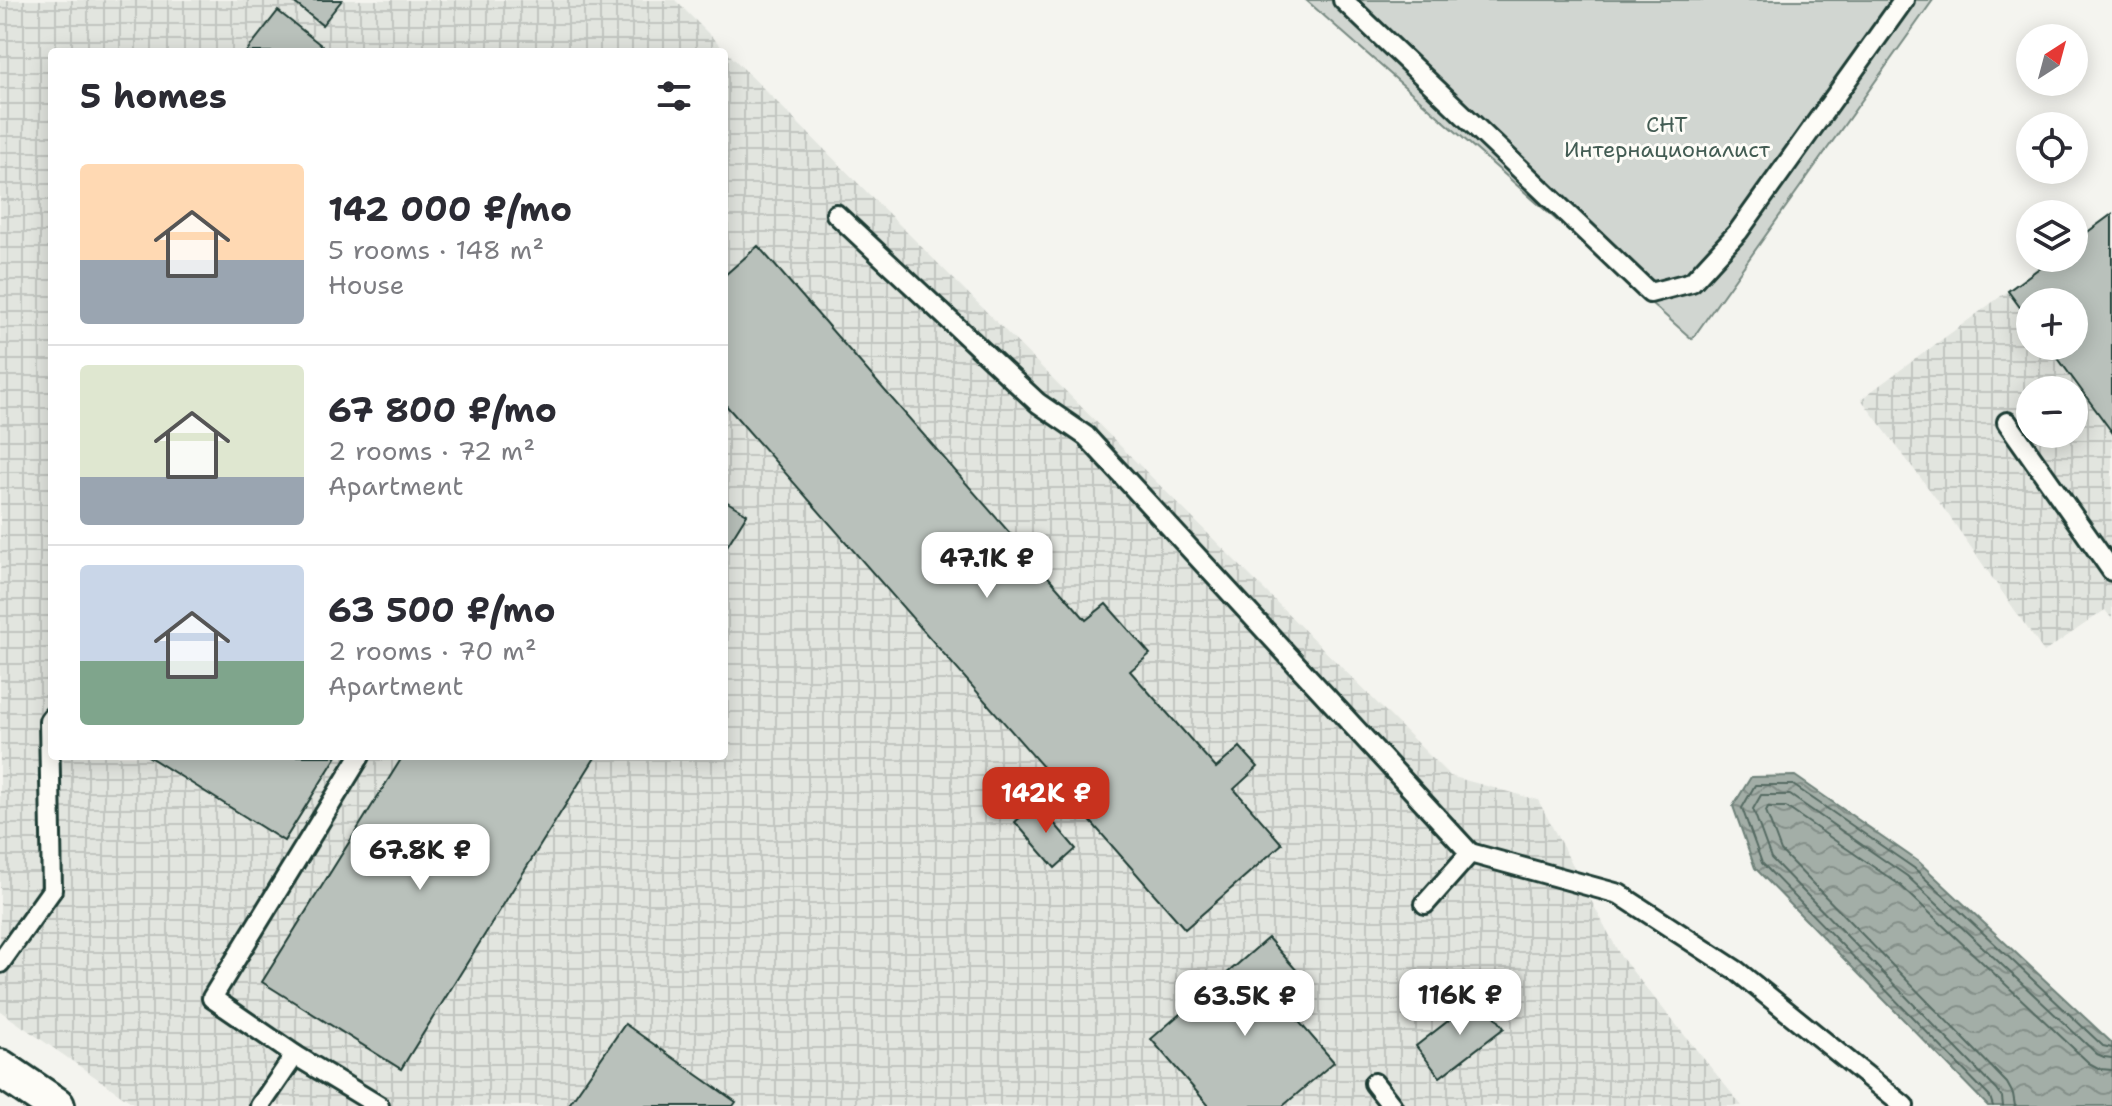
<!DOCTYPE html>
<meta charset="utf-8">
<style>
:root{--surface:#fff;--page:#f2f2f3;--text:#2b2b33;--muted:#7c7c81;--line:#e1e1e2;--accent:#c8321e}
body{margin:0;font-family:"Shantell Sans",sans-serif;background:var(--page);color:var(--text);height:100vh;display:flex;flex-direction:column;font-size:30px;white-space:nowrap}
*{box-sizing:border-box;margin:0}
p{font-size:26px;color:var(--muted)}
.icon{flex:none;width:44px;height:44px;fill:none;stroke:currentColor;stroke-width:2;stroke-linecap:round;stroke-linejoin:round}
.map{position:relative;flex:1;overflow:hidden}
.side{position:absolute;left:48px;top:48px;width:680px;height:712px;display:flex;flex-direction:column;background:var(--surface);border-radius:8px;box-shadow:0 4px 20px #0003}
.side>*{flex:none}
.needle{width:52px;rotate:36deg}
.buttons{position:absolute;left:2016px;top:24px;display:grid;gap:16px}
.buttons a{display:grid;place-items:center;width:72px;height:72px;border-radius:50%;background:var(--surface);box-shadow:0 4px 20px #0003;font-size:40px}
.price{position:absolute;translate:-50% -68px;padding:0 18px;border-radius:16px;background:#fff;color:#222;font-size:26px;line-height:52px;filter:drop-shadow(0 2px 4px #0008)}
.price::after{content:'';position:absolute;left:50%;top:48px;width:24px;height:18px;margin-left:-12px;background:inherit;clip-path:polygon(0 0,100% 0,50% 100%)}
.price.active{background:var(--accent);color:#fff}
ul{padding:0;list-style:none}
li{display:flex;align-items:center;gap:24px;height:200px;padding:0 32px}
li+li{border-top:2px solid var(--line)}
li span{display:grid;place-items:center;flex:none;width:224px;height:160px;border-radius:8px;color:#555}
li>.icon{margin-inline-start:auto}
span .icon{width:96px;height:96px;fill:#fffc;stroke-width:1}
li b{font-size:34px}
h2{display:flex;justify-content:space-between;align-items:center;height:96px;padding:0 32px;font-size:34px}
.map>svg:first-child{display:block}
</style>
<div class="map">
<svg width="2112" height="1106" viewBox="0 0 2112 1106">
<defs>
<pattern id="industrial-grid" width="8" height="8" patternUnits="userSpaceOnUse" patternTransform="scale(2)"><rect width="8" height="8" fill="#e2e5df"/><path d="M0 4h8M4 0v8" fill="none" stroke="#c1c5c0"/></pattern>
<pattern id="water-waves" width="16" height="10" patternUnits="userSpaceOnUse" patternTransform="scale(2)"><rect width="16" height="10" fill="#a3aea7"/><path d="M0 5q4-4 8 0t8 0" fill="none" stroke="#848f89"/></pattern>
</defs>
<rect width="100%" height="100%" fill="#f4f4ef"/>
<filter id="ink" filterUnits="userSpaceOnUse"><feTurbulence type="fractalNoise" baseFrequency=".0125" numOctaves="2"/><feDisplacementMap in="SourceGraphic" scale="16" xChannelSelector="R" yChannelSelector="G"/><feConvolveMatrix kernelMatrix="1 2 1 2 8 2 1 2 1" color-interpolation-filters="sRGB"/></filter>
<g filter="url(#ink)">
<g fill="url(#industrial-grid)" fill-rule="evenodd">
<path d="M0 0H675L1450 776 1538 800 1621 957 1742 1106H137L0 1011ZM52 52H724V756H52Z"/>
<path d="M2112 214V619L2105 610 2044 652 1947 513 1861 399 2053 258H2074ZM2030 302H2074V346H2030ZM2030 390H2074V434H2030Z"/>
</g>
<polygon fill="#d1d6d1" stroke="#788a82" stroke-width="2" points="1306,0 1933,0 1692,339"/>
<polygon fill="url(#water-waves)" stroke="#6e8179" stroke-width="2" points="1795,776 1919,862 2112,1043 2112,1106 1988,1106 1755,868 1733,806 1751,777"/>
<g fill="none" stroke-linecap="round" stroke-linejoin="round">
<g stroke="#546a62" stroke-width="2">
<polyline points="1993,1106 1990,1097 1762,863 1742,808 1755,785 1793,785 1914,868 2103,1046 2112,1048"/>
<polyline points="2003,1106 2002,1097 1997,1090 1771,858 1753,809 1761,795 1790,795 1907,876 2097,1054 2104,1057 2112,1058"/>
<polyline points="2015,1106 2013,1094 2007,1083 1781,851 1766,811 1768,807 1786,807 1900,885 2089,1063 2100,1069 2112,1070"/>
</g>
</g>
<g fill="#b9c1bb" stroke="#1f3d34" stroke-width="2">
<polygon points="291,0 342,0 322,25"/>
<polygon points="278,11 326,49 323,52 246,52"/>
<polygon points="2112,214 2112,432 2049,346 2074,346 2074,302 2030,302 2030,321 2008,291 2053,258 2074,258 2074,242"/>
<polygon points="758,246 1086,620 1106,604 1150,654 1130,671 1216,768 1240,747 1258,767 1234,789 1282,844 1185,929 724,403 724,276"/>
<polygon points="724,500 747,514 724,551"/>
<polygon points="148,756 337,756 284,841"/>
<polygon points="403,756 596,756 401,1069 262,982"/>
<polygon points="1037,803 1076,849 1055,868 1015,822"/>
<polygon points="1268,938 1298,972 1274,993 1334,1062 1283,1106 1209,1106 1151,1039"/>
<polygon points="1480,996 1504,1028 1440,1077 1416,1046"/>
<polygon points="625,1024 736,1102 733,1106 568,1106"/>
</g>
<g fill="none" stroke-linecap="round" stroke-linejoin="round">
<defs>
<g id="lane">
<polyline points="1343,0 1650,293 1692,282 1738,232 1904,0"/>
<polyline points="836,214 1038,403 1086,436 1470,853"/>
<polyline points="2007,422 2112,571"/>
<polyline points="360,756 212,998 295,1055 379,1106"/>
<polyline points="1425,904 1470,853 1619,894 1737,971 1904,1106"/>
<polyline points="0,963 52,890 49,721 52,717"/>
<polyline points="1374,1083 1392,1106"/>
<polyline points="260,1106 295,1055"/>
</g>
<polyline id="street" points="0,1068 56,1106"/>
</defs>
<use href="#lane" stroke="#1f3d34" stroke-width="24"/>
<use href="#street" stroke="#1f3d34" stroke-width="42"/>
<use href="#lane" stroke="#fdfcf7" stroke-width="18"/>
<use href="#street" stroke="#fdfcf7" stroke-width="36"/>
</g>
</g>
<g text-anchor="middle" dominant-baseline="central" stroke-width="6" stroke-linejoin="round" paint-order="stroke">
<g font-size="22" fill="#435c53" stroke="#fdfcf7">
<text x="1667" y="124">СНТ<tspan x="1667" dy="25">Интернационалист</tspan></text>
</g>
</g>
</svg>
<div class="buttons">
<a><svg class="needle" viewBox="-14 -14 28 28"><path d="M0-13l5 13h-10z" fill="#e53935"/><path d="M0 13l5-13h-10z" fill="#7c7c81"/></svg></a>
<a><svg class="icon" aria-label="locate" viewBox="0 0 24 24"><circle cx="12" cy="12" r="6"/><path d="M12 2v4M12 18v4M2 12h4M18 12h4"/></svg></a>
<a><svg class="icon" aria-label="layers" viewBox="0 0 24 24"><path d="M12 4l9 5-9 5-9-5zM3 14l9 5 9-5"/></svg></a>
<a>+</a>
<a>−</a>
</div>
<b class="price" style="left:987px;top:600px">47.1K ₽</b>
<b class="price active" style="left:1046px;top:835px">142K ₽</b>
<b class="price" style="left:420px;top:892px">67.8K ₽</b>
<b class="price" style="left:1460px;top:1037px">116K ₽</b>
<b class="price" style="left:1245px;top:1038px">63.5K ₽</b>
<section class="side">
<h2>5 homes<svg class="icon" aria-label="filters" viewBox="0 0 24 24"><path d="M4 7h16M4 17h16"/><circle cx="9" cy="7" r="2"/><circle cx="15" cy="17" r="2"/></svg></h2>
<ul>
<li><span style="background:linear-gradient(#ffd9b3 60%,#9aa5b1 0)"><svg class="icon" aria-label="home" viewBox="0 0 24 24"><path d="M3 11l9-7 9 7M6 9v11h12V9"/></svg></span><div><b>142 000 ₽/mo</b><p>5 rooms · 148 m²</p><p>House</p></div></li>
<li><span style="background:linear-gradient(#dfe7d0 70%,#9aa5b1 0)"><svg class="icon" aria-label="home" viewBox="0 0 24 24"><path d="M3 11l9-7 9 7M6 9v11h12V9"/></svg></span><div><b>67 800 ₽/mo</b><p>2 rooms · 72 m²</p><p>Apartment</p></div></li>
<li><span style="background:linear-gradient(#c9d6e8 60%,#7fa58c 0)"><svg class="icon" aria-label="home" viewBox="0 0 24 24"><path d="M3 11l9-7 9 7M6 9v11h12V9"/></svg></span><div><b>63 500 ₽/mo</b><p>2 rooms · 70 m²</p><p>Apartment</p></div></li>
</ul>
</section>
</div>
